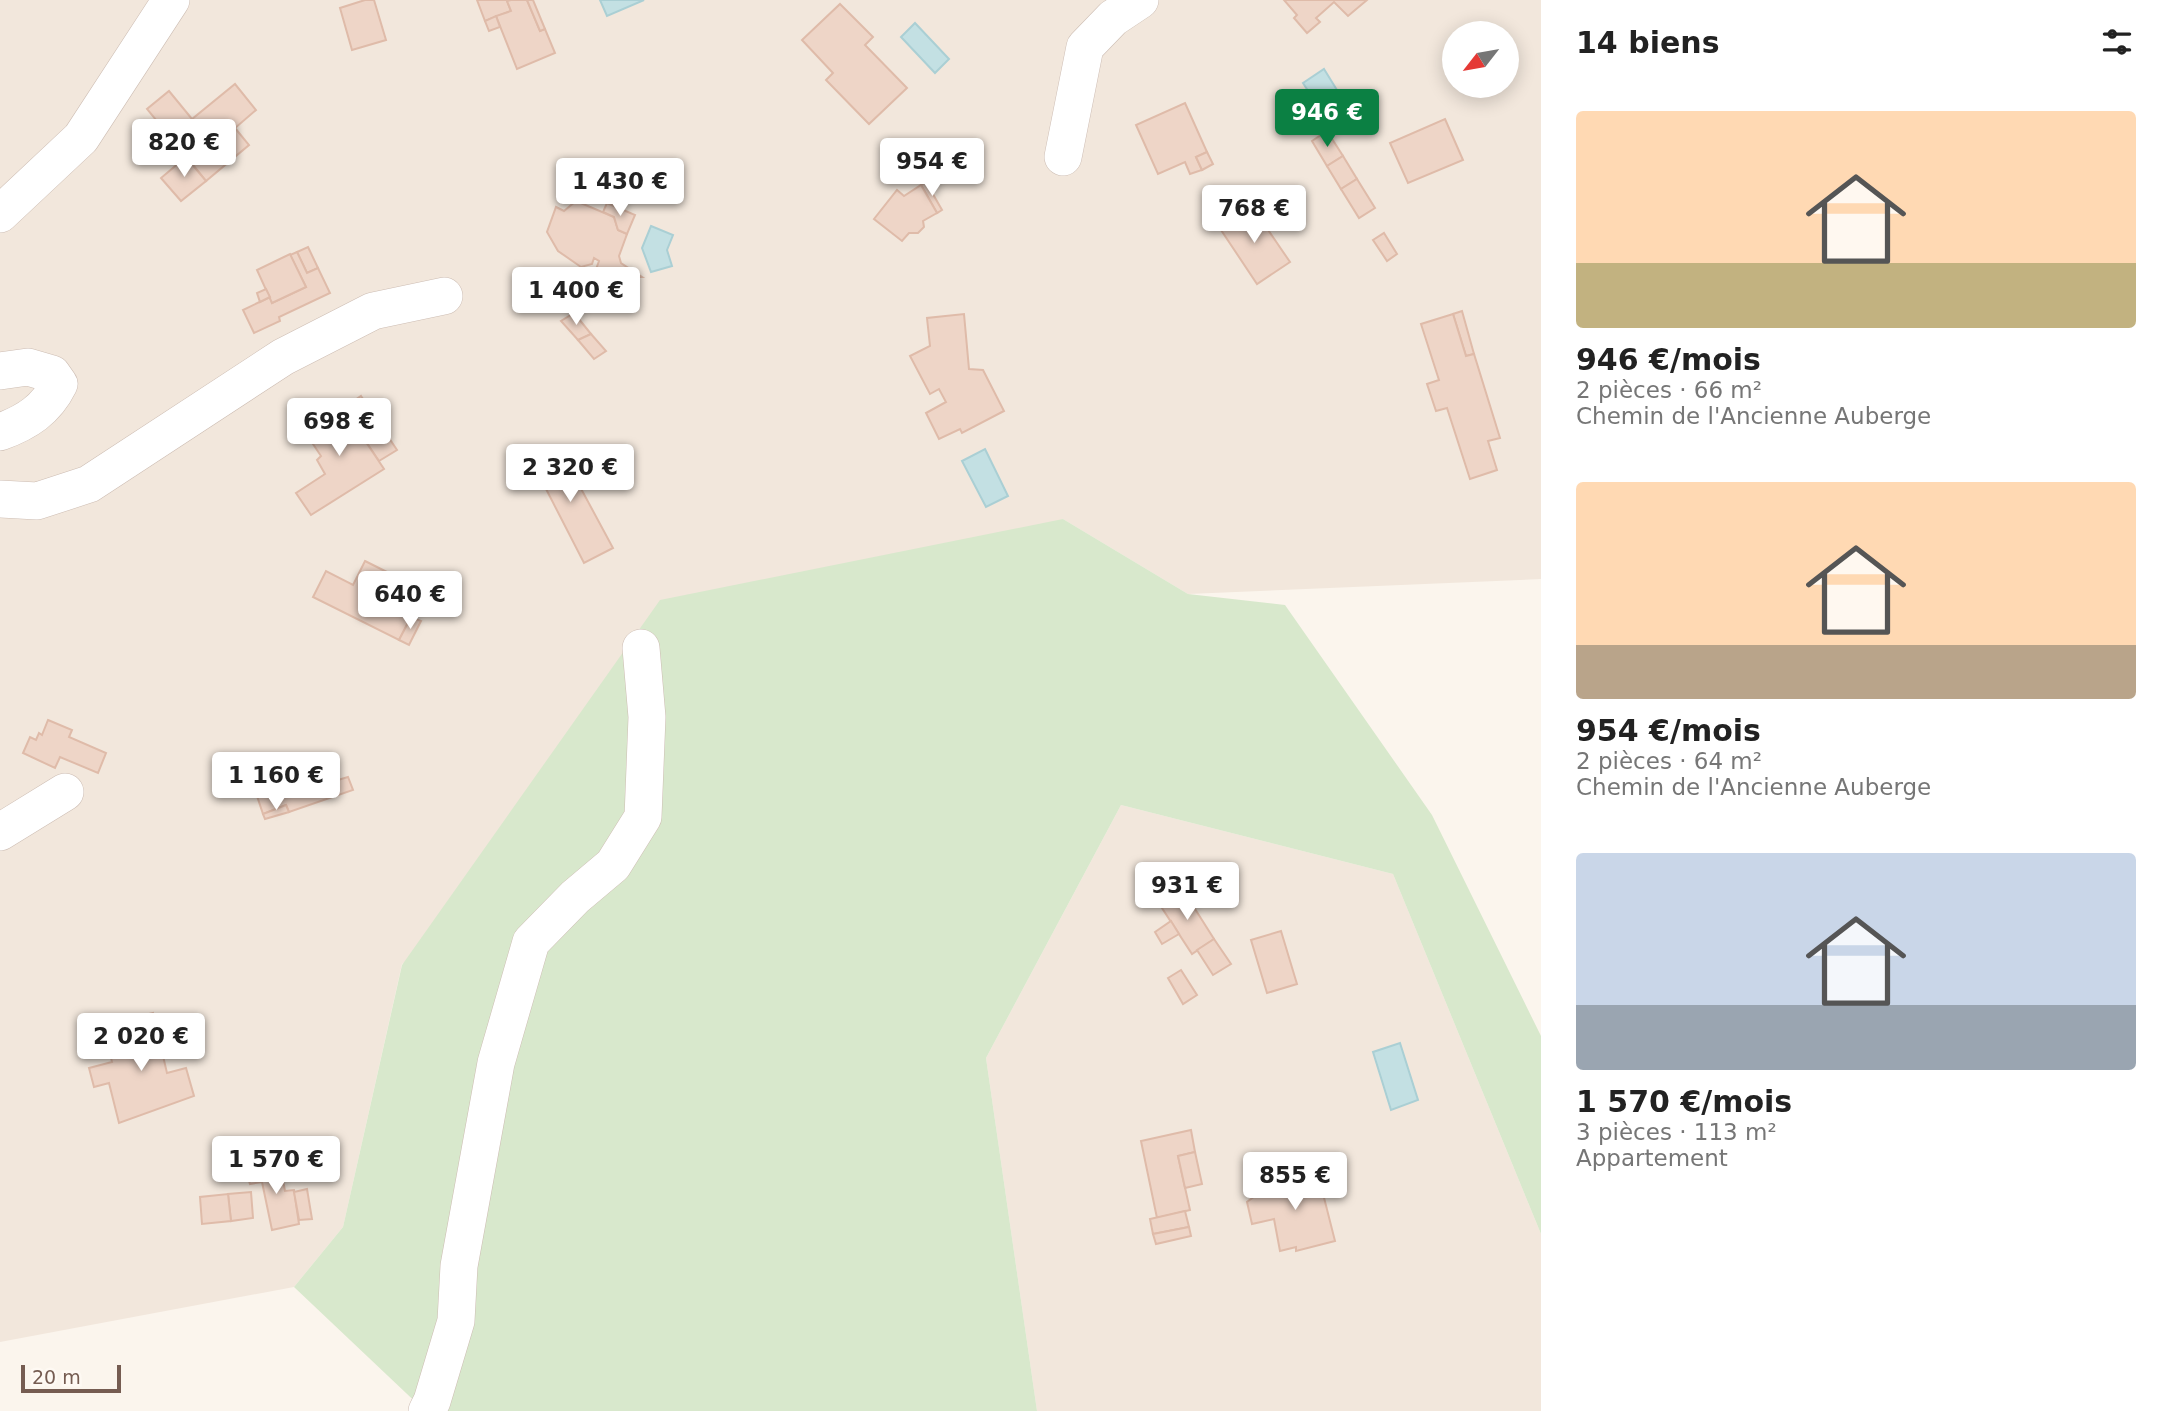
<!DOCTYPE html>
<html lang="fr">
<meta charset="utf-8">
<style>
:root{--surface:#fff;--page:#f6f6f6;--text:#222;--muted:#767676;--accent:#0b8043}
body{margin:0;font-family:"DejaVu Sans",sans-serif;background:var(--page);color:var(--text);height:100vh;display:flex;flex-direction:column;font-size:26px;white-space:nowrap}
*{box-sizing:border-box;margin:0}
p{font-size:23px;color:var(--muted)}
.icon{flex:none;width:38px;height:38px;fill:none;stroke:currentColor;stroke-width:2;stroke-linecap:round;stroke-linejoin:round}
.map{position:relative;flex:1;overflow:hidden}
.panel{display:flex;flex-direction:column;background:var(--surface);width:630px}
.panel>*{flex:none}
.needle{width:46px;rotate:239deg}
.controls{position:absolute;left:1442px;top:21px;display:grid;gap:14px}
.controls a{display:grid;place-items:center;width:77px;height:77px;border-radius:50%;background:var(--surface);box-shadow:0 4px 18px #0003;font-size:35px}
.scale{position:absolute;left:21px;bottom:18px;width:100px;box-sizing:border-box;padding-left:7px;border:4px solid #755c51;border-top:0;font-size:19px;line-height:24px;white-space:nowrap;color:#755c51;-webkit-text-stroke:5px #fef9f3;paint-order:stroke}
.price{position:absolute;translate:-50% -60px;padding:0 16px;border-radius:7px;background:#fff;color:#222;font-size:23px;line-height:46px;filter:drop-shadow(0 2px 4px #0008)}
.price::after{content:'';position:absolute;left:50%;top:42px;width:21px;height:16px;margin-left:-10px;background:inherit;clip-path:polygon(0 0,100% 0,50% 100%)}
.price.current{background:var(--accent);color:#fff}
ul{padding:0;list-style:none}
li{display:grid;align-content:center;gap:14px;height:371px;padding:0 35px}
li span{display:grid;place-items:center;height:217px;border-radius:7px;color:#555}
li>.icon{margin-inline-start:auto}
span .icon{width:126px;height:126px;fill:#fffc;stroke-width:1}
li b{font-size:30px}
h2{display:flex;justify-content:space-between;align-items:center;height:84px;padding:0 35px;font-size:30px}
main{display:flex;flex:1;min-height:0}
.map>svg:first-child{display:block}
</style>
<main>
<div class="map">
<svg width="1541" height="1411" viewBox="0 0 1541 1411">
<rect width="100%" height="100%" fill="#fbf5ed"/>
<g fill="#f2e7dc" fill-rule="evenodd">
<path d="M0 0H1541V579L1188 594 1063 519 402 964 343 1227 294 1287 0 1342ZM1454 33H1507V86H1454Z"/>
<polygon points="1121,805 1393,874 1541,1234 1541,1411 1037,1411 986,1058"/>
</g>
<polygon fill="#d8e8cc" points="1063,519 1188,594 1285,605 1432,815 1541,1036 1541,1234 1393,874 1121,805 986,1058 1037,1411 425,1411 294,1287 343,1227 402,965 660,600"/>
<g fill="#c3e0e3" stroke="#aacfd4" stroke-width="2">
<polygon points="600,0 644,0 607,16"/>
<polygon points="915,23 949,59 935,73 901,37"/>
<polygon points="1324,69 1345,103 1352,100 1357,108 1330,125 1303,83"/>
<polygon points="651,226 673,235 667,250 672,266 651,272 642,248"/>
<polygon points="985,449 1008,496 986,507 962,461"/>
<polygon points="1400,1043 1418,1100 1391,1110 1373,1052"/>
</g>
<g fill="#eed5c7" stroke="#dfbba9" stroke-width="2">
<polygon points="365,0 374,0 386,40 352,50 340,8"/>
<polygon points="477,0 511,0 507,1 511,11 485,21"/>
<polygon points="511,0 527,0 540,31 545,29 555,53 517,69 496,16 511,11 507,1"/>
<polygon points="527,0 533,0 545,29 540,31"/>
<polygon points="1284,0 1367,0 1348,16 1334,2 1316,18 1320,22 1307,33 1294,18 1297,15"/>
<polygon points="840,4 873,37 865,45 907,88 869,124 826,80 833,73 802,40"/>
<polygon points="496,16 500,27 489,31 485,21"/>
<polygon points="235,84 256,110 235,128 249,145 206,181 147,109 169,91 192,119"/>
<polygon points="1185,103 1207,152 1196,157 1202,170 1190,174 1185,162 1158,174 1136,125"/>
<polygon points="1445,119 1463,160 1408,183 1390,143"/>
<polygon points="1327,131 1343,156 1327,166 1312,141"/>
<polygon points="1207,152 1213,164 1202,170 1196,157"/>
<polygon points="1343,156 1357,179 1341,189 1327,166"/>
<polygon points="186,157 206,181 181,201 161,178"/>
<polygon points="1357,179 1375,208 1359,218 1341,189"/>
<polygon points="926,182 942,210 937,213 921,185"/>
<polygon points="921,185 937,213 923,221 924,227 918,233 909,233 902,241 874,219 897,190 904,196"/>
<polygon points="576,201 614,217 618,230 627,234 619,256 621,263 642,277 617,277 595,272 599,261 594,258 592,264 581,267 558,251 547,232 556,207 564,211"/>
<polygon points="607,203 635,215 627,234 618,230 614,217 603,212"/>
<polygon points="1251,205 1290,262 1257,284 1219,227"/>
<polygon points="1384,233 1397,254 1387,261 1373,240"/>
<polygon points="308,247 318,268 307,273 297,252"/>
<polygon points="297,252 307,273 318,268 330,293 279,317 280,321 254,333 243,310 270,297 272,303 306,287 290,255"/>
<polygon points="290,254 306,287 272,303 257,270"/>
<polygon points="266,289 270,297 260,302 257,293"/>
<polygon points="1462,311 1474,354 1466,356 1453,314"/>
<polygon points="574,313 591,334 578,340 561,321"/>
<polygon points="964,314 969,369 983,370 1004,411 962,433 960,429 939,439 926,413 946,402 939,389 930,394 910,356 930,346 927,318"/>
<polygon points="1453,314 1466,356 1474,354 1500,438 1488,441 1497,470 1470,479 1447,408 1436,411 1427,384 1439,380 1421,324"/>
<polygon points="591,334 606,351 594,359 578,340"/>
<polygon points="361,396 397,450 379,461 360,433 368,428 352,402"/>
<polygon points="352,402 368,428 360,433 384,469 311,515 296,493 325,474 317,460 321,456 305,432"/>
<polygon points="558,446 613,548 584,563 544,485 539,487 526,462"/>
<polygon points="365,561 401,579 388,605 411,617 399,640 313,597 326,571 353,585"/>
<polygon points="411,617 421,621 409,645 399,640"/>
<polygon points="48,720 72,730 69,737 106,753 98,773 60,757 55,768 23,753 30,737 36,740 39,733 42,735"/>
<polygon points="336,771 338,780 348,777 353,790 289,812 286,805 263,814 254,787 299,772 302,782"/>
<polygon points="286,805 289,812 265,819 263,814"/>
<polygon points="1183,890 1214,939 1192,954 1160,905"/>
<polygon points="1171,921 1179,934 1162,944 1155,932"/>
<polygon points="1281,931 1297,984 1267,993 1251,940"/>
<polygon points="1214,939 1231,964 1213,975 1197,950"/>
<polygon points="1181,970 1197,995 1183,1004 1168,978"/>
<polygon points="153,1013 167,1073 186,1068 194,1096 119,1123 109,1083 94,1087 89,1068 112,1062 108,1046 133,1039 129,1019"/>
<polygon points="1191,1130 1195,1152 1178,1156 1190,1210 1157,1218 1141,1141"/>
<polygon points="1195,1152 1202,1184 1185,1188 1178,1156"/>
<polygon points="280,1164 285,1191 294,1190 299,1224 272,1230 262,1182 250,1184 246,1171"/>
<polygon points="1318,1174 1335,1241 1296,1251 1296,1247 1280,1251 1274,1219 1252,1224 1247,1202 1283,1175 1285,1181"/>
<polygon points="307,1189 312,1219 299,1220 294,1192"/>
<polygon points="251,1192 253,1218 231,1221 228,1194"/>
<polygon points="228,1194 231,1221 202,1224 200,1197"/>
<polygon points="1185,1211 1189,1227 1153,1234 1150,1219"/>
<polygon points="1189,1227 1191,1236 1156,1244 1153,1234"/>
</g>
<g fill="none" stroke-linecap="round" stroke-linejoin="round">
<defs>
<g id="street">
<polyline points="1063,157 1085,47 1113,18 1140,0"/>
<polyline points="0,214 81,138 171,0"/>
<path d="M0 371 28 367 52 374 59 384C46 410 27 422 0 432"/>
<polyline points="0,499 37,501 89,484 283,357 373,311 444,296"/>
<polyline points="0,832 65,792"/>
<polyline points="427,1411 432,1401 456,1321 459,1266 496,1063 531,942 575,897 613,865 643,817 647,717 641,648"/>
</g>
</defs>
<use href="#street" stroke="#cdbdb3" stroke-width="38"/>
<use href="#street" stroke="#fff" stroke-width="37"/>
</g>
</svg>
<div class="controls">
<a><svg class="needle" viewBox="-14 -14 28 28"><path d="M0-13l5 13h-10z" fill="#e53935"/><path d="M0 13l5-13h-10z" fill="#767676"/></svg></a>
</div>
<div class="scale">20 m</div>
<b class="price current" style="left:1327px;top:149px">946 €</b>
<b class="price" style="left:184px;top:179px">820 €</b>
<b class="price" style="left:932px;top:198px">954 €</b>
<b class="price" style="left:620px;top:218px">1 430 €</b>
<b class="price" style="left:1254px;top:245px">768 €</b>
<b class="price" style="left:576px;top:327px">1 400 €</b>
<b class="price" style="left:339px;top:458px">698 €</b>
<b class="price" style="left:570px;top:504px">2 320 €</b>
<b class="price" style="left:410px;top:631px">640 €</b>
<b class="price" style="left:276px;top:812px">1 160 €</b>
<b class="price" style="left:1187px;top:922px">931 €</b>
<b class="price" style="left:141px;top:1073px">2 020 €</b>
<b class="price" style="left:276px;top:1196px">1 570 €</b>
<b class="price" style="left:1295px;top:1212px">855 €</b>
</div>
<section class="panel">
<h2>14 biens<svg class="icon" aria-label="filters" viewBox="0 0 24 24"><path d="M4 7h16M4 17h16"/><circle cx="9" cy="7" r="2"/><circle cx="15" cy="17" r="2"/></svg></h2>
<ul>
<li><span style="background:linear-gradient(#ffd9b3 70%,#c2b280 0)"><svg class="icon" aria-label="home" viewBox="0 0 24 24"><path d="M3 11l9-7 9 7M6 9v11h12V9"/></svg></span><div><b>946 €/mois</b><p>2 pièces · 66 m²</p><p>Chemin de l'Ancienne Auberge</p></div></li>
<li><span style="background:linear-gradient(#ffd9b3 75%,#b9a48a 0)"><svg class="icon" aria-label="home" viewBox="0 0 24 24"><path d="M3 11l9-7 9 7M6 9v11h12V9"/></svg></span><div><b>954 €/mois</b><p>2 pièces · 64 m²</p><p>Chemin de l'Ancienne Auberge</p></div></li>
<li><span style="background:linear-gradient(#c9d6e8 70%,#9aa5b1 0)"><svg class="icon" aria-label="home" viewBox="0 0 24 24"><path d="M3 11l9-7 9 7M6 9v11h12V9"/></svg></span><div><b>1 570 €/mois</b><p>3 pièces · 113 m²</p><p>Appartement</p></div></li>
</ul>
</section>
</main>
